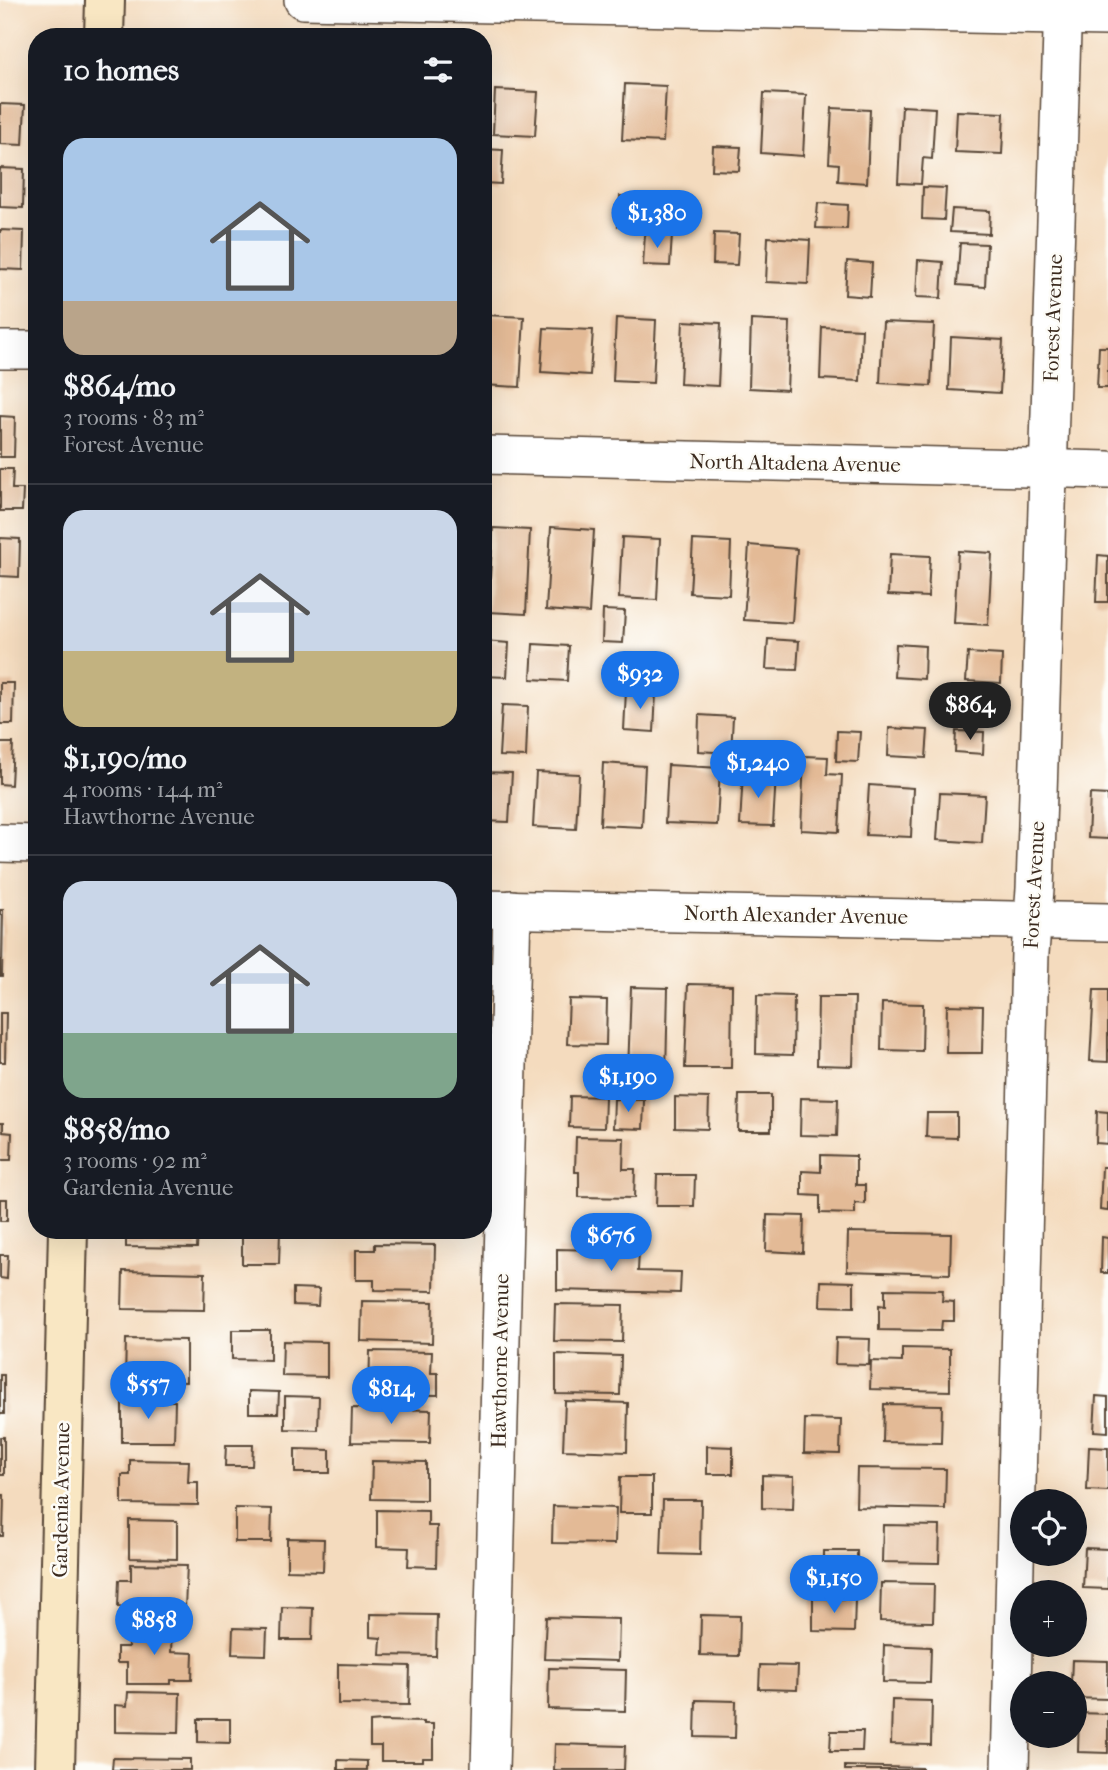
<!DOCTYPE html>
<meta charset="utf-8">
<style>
:root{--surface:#171b24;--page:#242831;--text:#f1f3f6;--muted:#9ea1a6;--line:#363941;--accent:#1a73e8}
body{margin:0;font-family:"IM FELL French Canon",serif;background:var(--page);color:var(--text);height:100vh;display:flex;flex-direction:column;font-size:26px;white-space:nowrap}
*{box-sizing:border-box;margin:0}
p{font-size:23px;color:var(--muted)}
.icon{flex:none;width:38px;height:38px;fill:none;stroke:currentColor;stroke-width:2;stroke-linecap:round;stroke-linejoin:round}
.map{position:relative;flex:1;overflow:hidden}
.panel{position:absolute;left:28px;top:28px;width:464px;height:1211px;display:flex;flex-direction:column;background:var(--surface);border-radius:28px;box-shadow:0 7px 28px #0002}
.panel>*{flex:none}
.controls{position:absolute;left:1010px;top:1489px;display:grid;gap:14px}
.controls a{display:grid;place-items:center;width:77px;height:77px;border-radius:50%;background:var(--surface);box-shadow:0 7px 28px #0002;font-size:35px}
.price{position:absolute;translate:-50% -60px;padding:0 16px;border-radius:24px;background:var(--accent);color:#fff;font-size:23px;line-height:46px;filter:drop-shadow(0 2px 4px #0008)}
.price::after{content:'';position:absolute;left:50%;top:42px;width:21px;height:16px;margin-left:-10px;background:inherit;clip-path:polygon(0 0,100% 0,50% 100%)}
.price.active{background:#222;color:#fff}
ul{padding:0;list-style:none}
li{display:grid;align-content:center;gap:14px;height:371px;padding:0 35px}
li+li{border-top:2px solid var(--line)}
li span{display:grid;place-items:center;height:217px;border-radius:21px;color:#555}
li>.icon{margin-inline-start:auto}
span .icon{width:126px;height:126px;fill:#fffc;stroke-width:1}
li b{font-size:30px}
h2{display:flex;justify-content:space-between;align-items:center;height:84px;padding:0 35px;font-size:30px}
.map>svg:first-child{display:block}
</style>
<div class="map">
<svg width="1108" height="1770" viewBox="0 0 1108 1770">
<rect width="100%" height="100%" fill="#fdfcf7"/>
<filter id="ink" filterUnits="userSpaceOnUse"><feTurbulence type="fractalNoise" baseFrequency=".0143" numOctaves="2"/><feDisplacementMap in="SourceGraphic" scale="14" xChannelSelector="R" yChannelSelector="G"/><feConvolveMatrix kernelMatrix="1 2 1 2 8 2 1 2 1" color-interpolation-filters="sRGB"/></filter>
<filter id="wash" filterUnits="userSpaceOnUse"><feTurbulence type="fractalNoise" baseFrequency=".00686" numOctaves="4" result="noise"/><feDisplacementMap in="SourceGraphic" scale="28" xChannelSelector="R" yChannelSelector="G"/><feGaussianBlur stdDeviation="1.57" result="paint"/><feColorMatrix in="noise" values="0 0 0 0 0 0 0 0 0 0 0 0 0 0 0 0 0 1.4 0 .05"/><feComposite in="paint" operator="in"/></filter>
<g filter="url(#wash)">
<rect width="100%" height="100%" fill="#f4dbbe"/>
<g id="blocks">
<g fill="#e3ba96">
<polygon points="625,84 666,86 663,142 622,140"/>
<polygon points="495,90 538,92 535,136 493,134"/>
<polygon points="764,93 806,95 803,156 761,153"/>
<polygon points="0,104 25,105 23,145 0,144"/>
<polygon points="902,106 935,108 932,159 923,158 921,184 898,183"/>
<polygon points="832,108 870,110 867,183 838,181 839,164 829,163"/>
<polygon points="957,111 1004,113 1002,154 955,152"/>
<polygon points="713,146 741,147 739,171 712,170"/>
<polygon points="483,149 503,150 501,184 483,183"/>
<polygon points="0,168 24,169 23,208 0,207"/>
<polygon points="923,187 946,188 944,220 922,219"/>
<polygon points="620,196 642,197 641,227 618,226"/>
<polygon points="818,203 848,205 847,229 816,228"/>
<polygon points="952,209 990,211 989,234 950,232"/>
<polygon points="0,230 24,231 23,270 0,269"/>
<polygon points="714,233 739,234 737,265 713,264"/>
<polygon points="645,234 672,235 670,266 643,265"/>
<polygon points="768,237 810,240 808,284 766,282"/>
<polygon points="960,243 987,244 985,287 957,285"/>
<polygon points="918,260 943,262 941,298 916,297"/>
<polygon points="847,261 872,263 870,297 845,295"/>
<polygon points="486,315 524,317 520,387 483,385"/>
<polygon points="616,318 656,320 653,383 613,381"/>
<polygon points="751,320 790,322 787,390 749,388"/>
<polygon points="683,321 721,323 718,386 680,384"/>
<polygon points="883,322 934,324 931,386 880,383"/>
<polygon points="822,327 862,329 860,381 820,379"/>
<polygon points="544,328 593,330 590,375 541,372"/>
<polygon points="951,337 1003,340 1000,393 949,390"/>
<polygon points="1099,347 1108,347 1108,388 1097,388"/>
<polygon points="0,416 15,417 14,457 0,457"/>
<polygon points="0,469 13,469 12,489 23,489 22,511 0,511"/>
<polygon points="551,527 594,530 589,613 546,610"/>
<polygon points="493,528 530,530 526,614 488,612"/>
<polygon points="622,537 660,539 657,600 619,598"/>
<polygon points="0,538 20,539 19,577 0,576"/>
<polygon points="693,540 731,542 729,595 690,593"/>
<polygon points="749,545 797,549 792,623 744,620"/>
<polygon points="958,551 992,553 988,625 954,623"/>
<polygon points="890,554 930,556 928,597 888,595"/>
<polygon points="1098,555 1108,556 1108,602 1096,602"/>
<polygon points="603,610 625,611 623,643 602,642"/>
<polygon points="768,639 799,641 797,670 766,669"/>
<polygon points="483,641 509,643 507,677 483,676"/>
<polygon points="533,644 569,646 567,681 531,679"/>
<polygon points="896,644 925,646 924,679 894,677"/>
<polygon points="968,653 1002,655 1001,683 966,681"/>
<polygon points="0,683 14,683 13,724 0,724"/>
<polygon points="626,691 656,692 654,732 624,730"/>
<polygon points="502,705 528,706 526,757 499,756"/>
<polygon points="699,715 733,717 731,753 698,751"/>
<polygon points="889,728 928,730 926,758 888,756"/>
<polygon points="837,731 860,732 858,762 836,761"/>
<polygon points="956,731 984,732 983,754 955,752"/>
<polygon points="0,743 13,743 11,785 0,784"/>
<polygon points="804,756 828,757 827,774 842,775 839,832 801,830"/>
<polygon points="603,763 645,766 642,827 600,825"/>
<polygon points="668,765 720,768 717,825 665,823"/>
<polygon points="483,772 512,773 509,822 483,821"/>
<polygon points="536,772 579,774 576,829 533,827"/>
<polygon points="743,773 776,774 773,826 740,825"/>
<polygon points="869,785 913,788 911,837 866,835"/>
<polygon points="940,793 985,795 982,843 937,840"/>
<polygon points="1090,794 1108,795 1108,839 1088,838"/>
<polygon points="0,910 3,910 2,976 0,976"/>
<polygon points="688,984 732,985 731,1068 685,1068"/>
<polygon points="631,987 668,988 666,1073 628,1072"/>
<polygon points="1094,990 1108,990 1108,1062 1090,1061"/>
<polygon points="757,995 794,996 793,1055 756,1054"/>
<polygon points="818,997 855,997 853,1066 817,1065"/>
<polygon points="569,999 607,1000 606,1045 567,1044"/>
<polygon points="882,1003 923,1004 922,1051 881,1050"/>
<polygon points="947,1005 983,1006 982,1053 946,1053"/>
<polygon points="0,1013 6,1013 5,1062 0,1062"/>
<polygon points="739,1095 771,1095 771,1131 738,1131"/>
<polygon points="570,1096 605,1097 604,1128 569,1127"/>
<polygon points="675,1097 709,1098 708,1129 675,1128"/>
<polygon points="801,1098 838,1099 837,1136 800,1135"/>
<polygon points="614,1099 644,1100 643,1129 613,1128"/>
<polygon points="1097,1111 1108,1112 1108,1144 1096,1143"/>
<polygon points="927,1113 957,1113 957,1138 926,1137"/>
<polygon points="0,1123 3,1123 3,1132 12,1133 11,1160 0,1160"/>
<polygon points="576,1137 624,1138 623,1169 635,1169 634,1198 579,1197 579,1172 575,1172"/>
<polygon points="821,1155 856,1156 856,1185 865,1185 865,1204 855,1203 855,1214 820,1213 820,1196 802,1195 802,1171 821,1172"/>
<polygon points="1102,1167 1108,1167 1108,1211 1100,1210"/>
<polygon points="657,1175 695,1175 694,1206 656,1206"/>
<rect x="0" y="1199" width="7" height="22"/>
<polygon points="767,1215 804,1216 803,1253 766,1251"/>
<polygon points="126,1230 198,1230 197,1248 126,1247"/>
<polygon points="242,1230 280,1231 279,1264 242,1264"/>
<polygon points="848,1232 951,1234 950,1274 847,1271"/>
<polygon points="1102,1237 1108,1238 1108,1273 1101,1273"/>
<polygon points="375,1244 435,1245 434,1291 374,1290 374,1280 356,1280 356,1250 375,1250"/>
<polygon points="557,1249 639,1251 638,1271 681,1272 680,1293 557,1290"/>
<polygon points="0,1255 8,1255 7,1279 0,1278"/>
<polygon points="123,1271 205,1273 204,1310 122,1309"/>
<polygon points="821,1281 854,1282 854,1307 820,1306"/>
<polygon points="293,1288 319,1289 318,1306 293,1305"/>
<polygon points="885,1289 943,1290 942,1301 954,1302 954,1321 942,1321 941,1331 879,1330 879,1305 885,1306"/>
<polygon points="362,1301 433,1302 432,1343 361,1341"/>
<polygon points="555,1304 623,1305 622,1342 554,1341"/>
<polygon points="232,1330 270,1330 270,1360 232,1359"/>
<polygon points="836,1338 870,1339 869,1365 835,1364"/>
<polygon points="126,1339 186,1340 186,1382 125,1380"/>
<polygon points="283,1341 327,1342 327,1377 282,1376"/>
<polygon points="902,1348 950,1349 950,1391 870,1389 871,1361 902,1362"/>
<polygon points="370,1351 432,1352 431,1373 438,1373 438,1395 369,1394"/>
<polygon points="556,1354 621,1356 620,1395 556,1394"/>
<rect x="0" y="1375" width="4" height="39"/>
<polygon points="249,1391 279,1392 278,1413 249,1413"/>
<polygon points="285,1396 319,1397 318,1430 285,1429"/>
<polygon points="1096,1396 1108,1397 1108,1432 1094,1431"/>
<polygon points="122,1400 175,1401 174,1442 122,1442"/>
<polygon points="565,1401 628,1403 627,1452 563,1450"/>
<polygon points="884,1404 942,1405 941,1443 883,1442"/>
<polygon points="352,1408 431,1410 430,1443 351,1442"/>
<polygon points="805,1419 841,1420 840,1454 804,1453"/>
<rect x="0" y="1437" width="4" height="38"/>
<polygon points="226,1445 253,1445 252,1466 225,1466"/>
<polygon points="707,1446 733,1447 733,1474 707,1474"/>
<polygon points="1089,1447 1108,1448 1108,1491 1087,1490"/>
<polygon points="295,1449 330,1450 330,1473 295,1473"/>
<polygon points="130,1460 189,1461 188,1482 198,1482 198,1505 122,1504 122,1475 130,1475"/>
<polygon points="372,1461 426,1462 426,1500 371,1499"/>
<polygon points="857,1468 946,1469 945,1509 856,1507"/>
<polygon points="762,1475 794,1476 793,1509 762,1508"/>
<polygon points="620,1477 652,1477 652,1513 619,1513"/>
<polygon points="0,1495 4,1495 3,1536 0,1536"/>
<polygon points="663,1500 701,1500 700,1555 661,1554"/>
<polygon points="553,1506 616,1508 615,1544 552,1543"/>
<polygon points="235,1508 272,1509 271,1542 235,1542"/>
<polygon points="377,1510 428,1511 428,1526 437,1526 436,1567 408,1566 409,1548 377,1547"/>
<polygon points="129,1520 177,1521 177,1559 129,1558"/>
<polygon points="883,1525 940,1526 939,1563 882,1562"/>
<polygon points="287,1538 324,1539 323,1571 287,1570"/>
<polygon points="1085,1548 1108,1549 1108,1589 1083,1588"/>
<polygon points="824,1551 857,1551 857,1574 824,1573"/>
<polygon points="131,1564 187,1565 185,1608 118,1607 119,1580 131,1580"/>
<polygon points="881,1583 934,1584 933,1622 880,1621"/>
<polygon points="813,1598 855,1599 854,1632 813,1631"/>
<polygon points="282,1607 313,1608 312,1640 281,1640"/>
<polygon points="370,1614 437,1615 436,1656 380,1655 381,1638 370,1637"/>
<polygon points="701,1615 740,1616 739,1656 700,1655"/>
<polygon points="546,1617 619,1619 618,1661 544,1659"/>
<polygon points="128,1627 172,1627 171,1652 193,1653 192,1680 171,1680 171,1684 127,1684 127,1663 117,1663 117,1647 128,1647"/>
<polygon points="233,1628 267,1629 266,1655 232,1654"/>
<polygon points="884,1645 931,1647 930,1683 883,1682"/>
<polygon points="1072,1660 1108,1661 1108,1699 1074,1698 1074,1684 1071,1684"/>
<polygon points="338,1664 410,1666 409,1705 338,1704"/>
<polygon points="760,1665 798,1666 797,1690 759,1689"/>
<polygon points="549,1668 626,1670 625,1711 548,1709"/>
<polygon points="128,1692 180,1693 179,1733 115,1732 115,1705 127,1706"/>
<polygon points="696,1700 736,1701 735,1738 695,1737"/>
<polygon points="892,1700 932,1701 931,1745 891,1744"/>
<polygon points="1079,1713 1108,1714 1108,1753 1078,1752"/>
<polygon points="198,1719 230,1719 230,1743 198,1742"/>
<polygon points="382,1721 424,1722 424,1724 433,1724 433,1758 423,1758 423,1761 381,1761 381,1746 370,1746 370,1722"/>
<polygon points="831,1731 863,1731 862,1751 830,1751"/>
<polygon points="555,1744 625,1746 624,1770 554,1770"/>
<polygon points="113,1758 190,1759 190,1770 112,1770"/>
<polygon points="338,1760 367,1761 367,1770 338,1770"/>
<polygon points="845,1766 922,1768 922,1770 845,1770"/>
</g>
</g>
</g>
<g filter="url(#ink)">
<use href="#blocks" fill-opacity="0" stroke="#574536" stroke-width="2"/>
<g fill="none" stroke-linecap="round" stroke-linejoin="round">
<defs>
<g id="street">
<polyline points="303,0 1108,17"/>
<polyline points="0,350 37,350"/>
<polyline points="483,455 1108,470"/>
<polyline points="0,843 37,844"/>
<polyline points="483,909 1108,922"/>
<polyline points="490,1770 512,909"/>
<polyline points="1010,1770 1030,953 1035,889 1063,0"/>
</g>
<g id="secondary">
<polyline points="104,37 105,0"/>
<polyline points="55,1770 68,1230"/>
</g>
</defs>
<use href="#street" stroke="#574536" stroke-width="40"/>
<use href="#secondary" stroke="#574536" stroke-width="42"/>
<use href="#street" stroke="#fff" stroke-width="37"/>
<use href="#secondary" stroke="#f9e7c3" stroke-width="38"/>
</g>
</g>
<g text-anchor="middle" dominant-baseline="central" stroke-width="5" stroke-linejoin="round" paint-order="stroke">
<g font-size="21" fill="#3b2a1e" stroke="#fdfcf7">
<text transform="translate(1053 318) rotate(-88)">Forest Avenue</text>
<text transform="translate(795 463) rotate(1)">North Altadena Avenue</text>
<text transform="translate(1034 885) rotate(-87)">Forest Avenue</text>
<text transform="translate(796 915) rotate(1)">North Alexander Avenue</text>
<text transform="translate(500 1361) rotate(-89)">Hawthorne Avenue</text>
<text transform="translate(61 1500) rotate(-89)">Gardenia Avenue</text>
</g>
</g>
</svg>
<div class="controls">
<a><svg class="icon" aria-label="locate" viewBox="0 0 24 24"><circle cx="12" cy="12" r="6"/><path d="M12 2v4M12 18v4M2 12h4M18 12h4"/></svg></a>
<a>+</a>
<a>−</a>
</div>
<b class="price" style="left:657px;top:250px">$1,380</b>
<b class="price" style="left:640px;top:711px">$932</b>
<b class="price active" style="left:970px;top:742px">$864</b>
<b class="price" style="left:758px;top:800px">$1,240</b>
<b class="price" style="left:628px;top:1114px">$1,190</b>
<b class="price" style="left:611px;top:1273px">$676</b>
<b class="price" style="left:148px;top:1421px">$557</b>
<b class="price" style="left:391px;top:1426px">$814</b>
<b class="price" style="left:834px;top:1615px">$1,150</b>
<b class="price" style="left:154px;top:1657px">$858</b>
<section class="panel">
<h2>10 homes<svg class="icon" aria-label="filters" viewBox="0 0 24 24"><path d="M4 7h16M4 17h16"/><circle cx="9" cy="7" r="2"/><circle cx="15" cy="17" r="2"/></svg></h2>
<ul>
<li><span style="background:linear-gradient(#a9c7e8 75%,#b9a48a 0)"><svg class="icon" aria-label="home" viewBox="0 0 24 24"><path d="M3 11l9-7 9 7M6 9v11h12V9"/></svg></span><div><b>$864/mo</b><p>3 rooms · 83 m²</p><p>Forest Avenue</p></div></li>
<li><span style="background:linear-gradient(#c9d6e8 65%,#c2b280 0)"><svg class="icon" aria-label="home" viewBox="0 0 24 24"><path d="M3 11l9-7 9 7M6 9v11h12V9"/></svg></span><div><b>$1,190/mo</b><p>4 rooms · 144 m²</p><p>Hawthorne Avenue</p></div></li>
<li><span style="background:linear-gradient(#c9d6e8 70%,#7fa58c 0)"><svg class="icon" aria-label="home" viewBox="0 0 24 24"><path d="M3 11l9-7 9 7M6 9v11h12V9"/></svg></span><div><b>$858/mo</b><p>3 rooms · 92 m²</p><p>Gardenia Avenue</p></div></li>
</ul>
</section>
</div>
